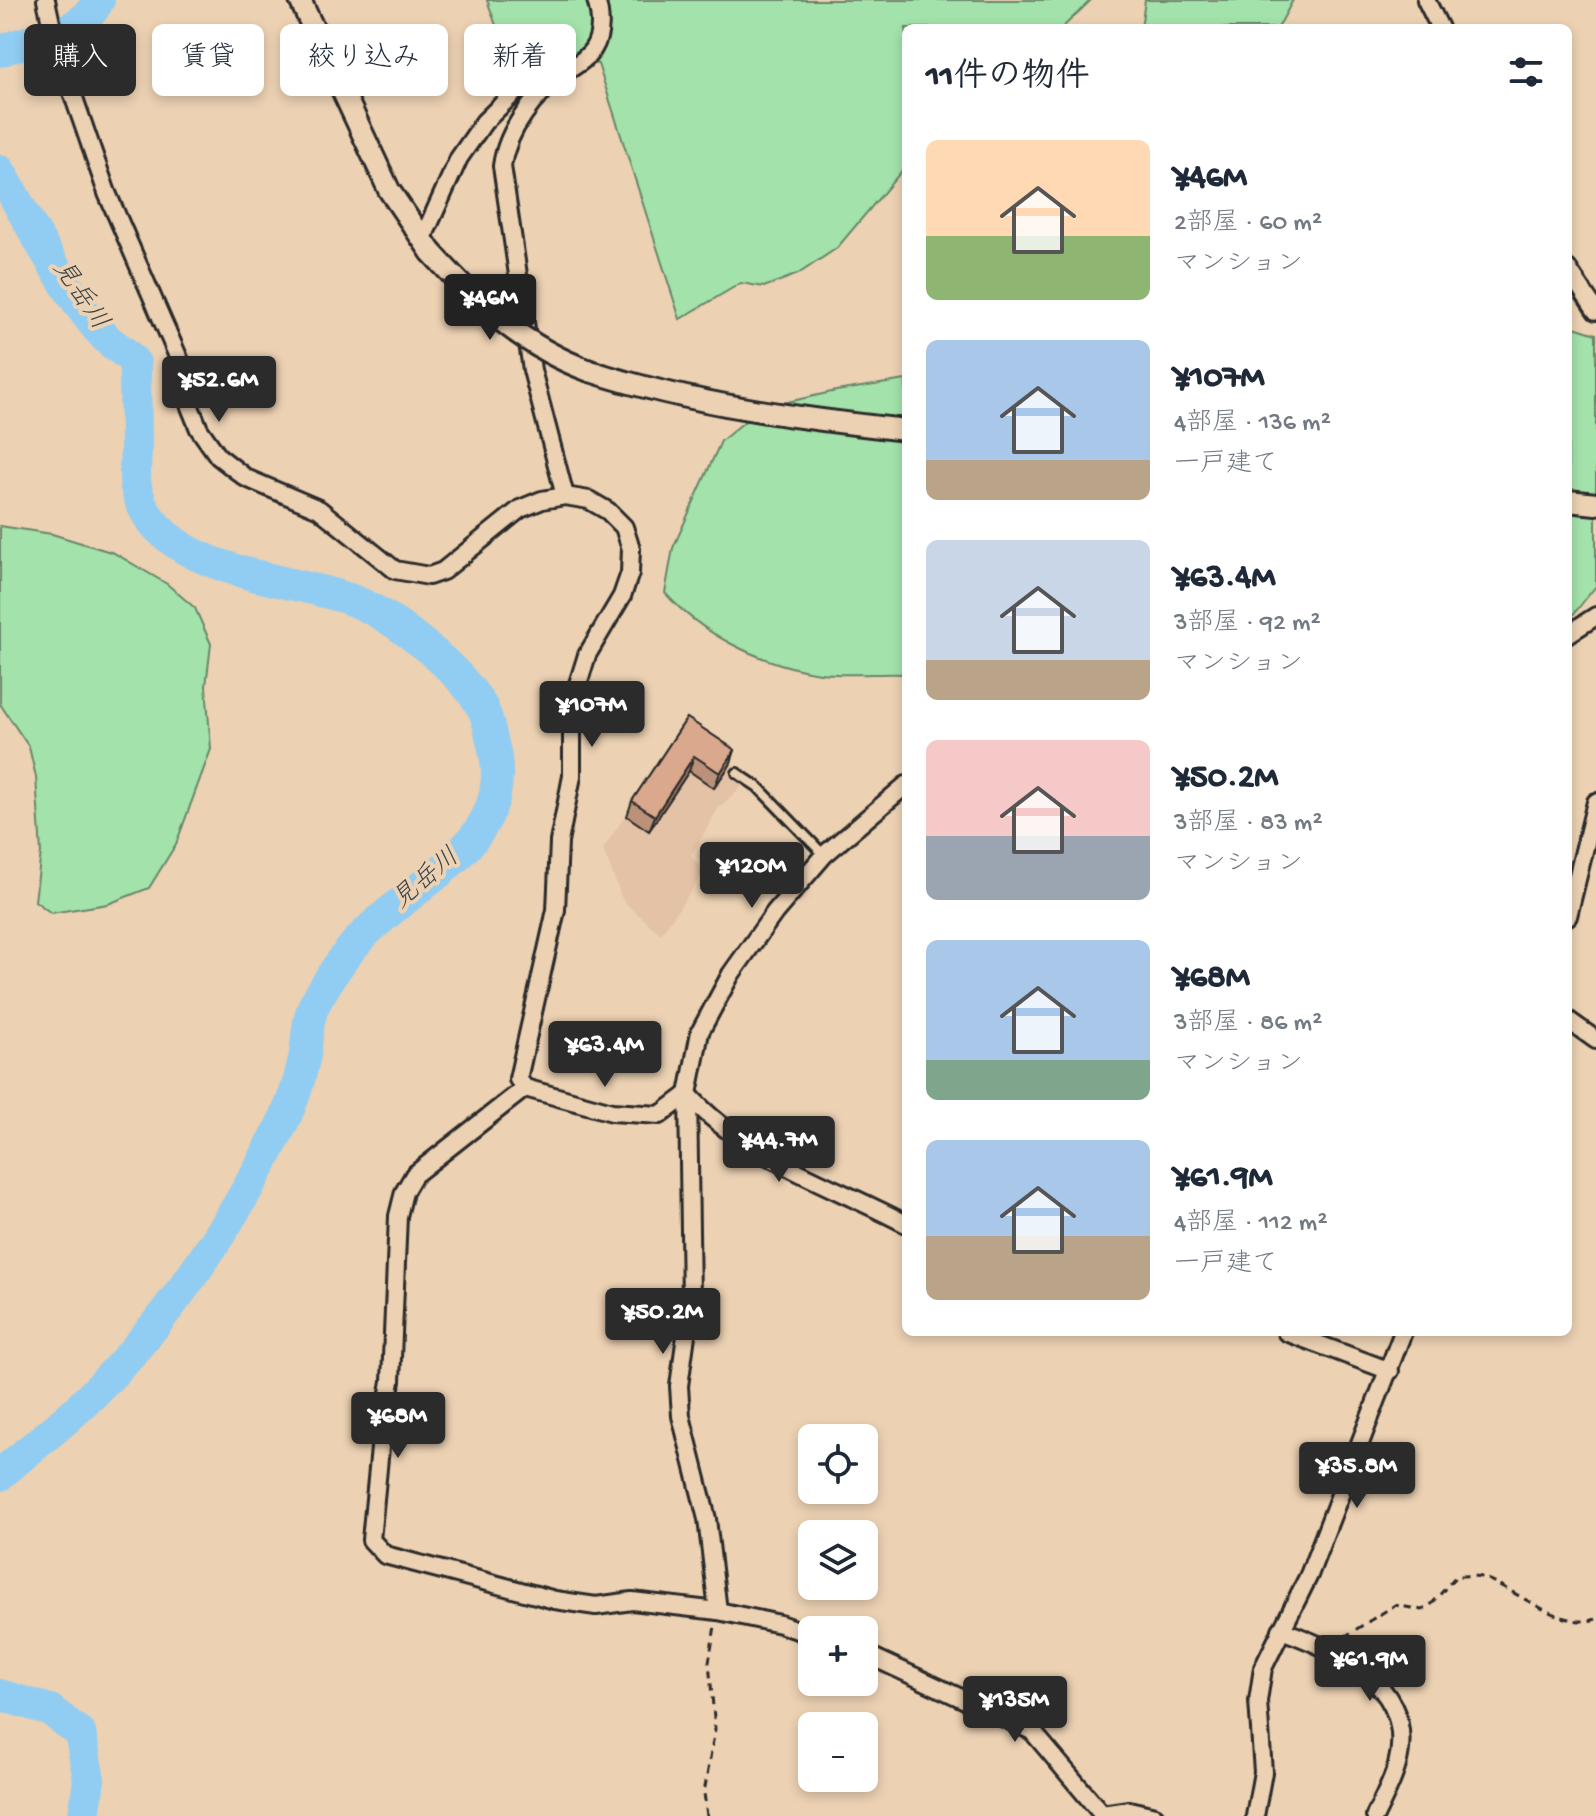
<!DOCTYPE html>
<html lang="ja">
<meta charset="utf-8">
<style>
:root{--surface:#fff;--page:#f2f2f3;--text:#1f2937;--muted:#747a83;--accent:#2b2b2b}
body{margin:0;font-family:"Gochi Hand","Klee One",sans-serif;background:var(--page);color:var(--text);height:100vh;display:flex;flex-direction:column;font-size:30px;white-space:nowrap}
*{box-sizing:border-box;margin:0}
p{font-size:26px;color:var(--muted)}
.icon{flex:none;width:44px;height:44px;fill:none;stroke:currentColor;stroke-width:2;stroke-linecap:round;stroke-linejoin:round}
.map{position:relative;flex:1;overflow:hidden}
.sheet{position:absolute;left:902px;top:24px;width:670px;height:1312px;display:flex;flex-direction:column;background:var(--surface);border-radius:12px;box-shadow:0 4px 12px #0003}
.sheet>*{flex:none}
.top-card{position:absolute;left:24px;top:24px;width:758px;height:72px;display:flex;gap:16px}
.controls{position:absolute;left:798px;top:1424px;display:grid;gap:16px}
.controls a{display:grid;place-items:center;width:80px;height:80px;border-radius:12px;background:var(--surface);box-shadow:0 4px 12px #0003;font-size:40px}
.price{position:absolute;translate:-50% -68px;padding:0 18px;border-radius:8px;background:var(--accent);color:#fff;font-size:26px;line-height:52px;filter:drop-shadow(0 2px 4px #0008)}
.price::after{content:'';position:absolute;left:50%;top:48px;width:24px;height:18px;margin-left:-12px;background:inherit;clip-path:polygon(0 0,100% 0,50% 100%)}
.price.on{background:#222;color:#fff}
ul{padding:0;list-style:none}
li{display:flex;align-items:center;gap:24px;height:200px;padding:0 24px}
li span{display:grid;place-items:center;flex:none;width:224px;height:160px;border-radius:12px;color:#555}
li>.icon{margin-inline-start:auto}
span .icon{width:96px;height:96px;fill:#fffc;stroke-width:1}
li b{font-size:34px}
h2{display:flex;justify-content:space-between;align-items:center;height:96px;padding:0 24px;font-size:34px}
.pill{padding:0 28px;border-radius:12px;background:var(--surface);box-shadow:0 4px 12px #0003;font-size:28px;line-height:72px}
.pill.on{background:var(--accent);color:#fff}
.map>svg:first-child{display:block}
</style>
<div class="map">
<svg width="1596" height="1816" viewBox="0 0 1596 1816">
<rect width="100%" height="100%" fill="#ecd1b3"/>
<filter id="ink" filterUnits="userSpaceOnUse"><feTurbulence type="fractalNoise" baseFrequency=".0125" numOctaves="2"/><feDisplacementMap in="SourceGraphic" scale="16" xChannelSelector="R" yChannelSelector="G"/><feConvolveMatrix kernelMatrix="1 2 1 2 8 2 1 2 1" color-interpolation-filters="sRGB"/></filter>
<g filter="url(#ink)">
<polygon fill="#e3c2a6" points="682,729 752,778 719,807 691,856 704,872 661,934 623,901 603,849"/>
<g fill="#a3e2aa" stroke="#67866a" stroke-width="2">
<polygon points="487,0 1091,0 1062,28 906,28 906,166 837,248 798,274 764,287 741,283 680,319 598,64 539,59 503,45"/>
<polygon points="1145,0 1293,0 1278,28 1141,28"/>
<polygon points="1568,325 1596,334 1596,586 1568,621"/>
<path d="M906 380V674C875 673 838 677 808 671 754 660 702 634 665 593L673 548 721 441 761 408 836 391Z"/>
<polygon points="0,526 52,534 114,553 167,584 195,608 211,644 206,686 211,749 176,844 149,888 108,904 51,913 35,901 41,852 36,777 29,747 0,704"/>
</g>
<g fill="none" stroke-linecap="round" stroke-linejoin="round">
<g stroke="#91cdf2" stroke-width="32">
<path d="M0 51C36 36 79 38 99 0"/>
<path d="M0 171C28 220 69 300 107 339 116 348 127 352 135 363 135 391 136 418 136 446 136 460 133 478 137 491 158 572 285 577 349 599 392 614 459 668 482 707 488 717 490 732 493 744 517 835 431 873 374 925 351 945 334 970 319 996 307 1014 308 1033 305 1054 300 1081 291 1108 278 1132 231 1226 166 1322 91 1396 63 1425 30 1448 0 1475"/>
<polyline points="0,1695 50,1710 80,1733 89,1779 84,1816"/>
</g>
<defs>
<polyline id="service" points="737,773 758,787 824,855"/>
<g id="minor">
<polyline points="46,0 56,46 107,193 180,361 186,397 199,429 218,456 246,478 319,509 395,570 429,576 443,571 520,509 542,500 565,496 589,500 608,511 624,527 631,549 630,573 622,596 587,655 572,703 572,776 559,842 556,910 518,1079 525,1088 612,1112 660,1115 688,1094"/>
<polyline points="1426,0 1440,28"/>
<polyline points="422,240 459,158 484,122 523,84 537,76 563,74"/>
<polyline points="1568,269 1596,311"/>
<path d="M565 496 532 370 502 166C507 129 535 95 564 73 574 66 586 60 593 49 602 35 601 16 596 0"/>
<polyline points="1568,634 1596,616"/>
<polyline points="1568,916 1596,802"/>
<polyline points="1568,1020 1596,1040"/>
<polyline points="525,1088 414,1175 404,1192 398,1216 391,1381 380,1448 371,1540 385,1555 555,1600 596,1606 632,1601 718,1611 780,1624 812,1635"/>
<path d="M688 1094C744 1158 833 1185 906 1224"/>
<polyline points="1286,1332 1390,1371"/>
<polyline points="718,1611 707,1519 681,1416 679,1386 691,1299 688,1094 700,1032 731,974 775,912 824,855 906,785"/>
<path d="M1281 1630C1340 1651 1418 1687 1397 1765 1392 1783 1383 1799 1375 1816"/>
<polyline points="864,1653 1032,1731 1102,1814 1129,1810 1155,1816"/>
<polyline points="1255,1816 1263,1772 1258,1701 1263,1668 1309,1575 1403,1332"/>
</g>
<g id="tertiary">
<polyline points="300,0 389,190 431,252"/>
<path d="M590 371C694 405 798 418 906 430"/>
<polyline points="1568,501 1596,504"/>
</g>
</defs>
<use href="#service" stroke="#2b2b2b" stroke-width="14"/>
<use href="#minor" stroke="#2b2b2b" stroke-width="22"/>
<use href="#tertiary" stroke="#2b2b2b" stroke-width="26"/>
<g stroke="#2b2b2b" stroke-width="3" stroke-dasharray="8 6" stroke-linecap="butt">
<path d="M1344 1637 1395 1605 1422 1610 1429 1607 1456 1576C1464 1576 1473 1575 1481 1577 1511 1586 1562 1631 1596 1619"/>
<polyline points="707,1816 704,1793 715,1729 709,1662 715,1626"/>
</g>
<use href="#service" stroke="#ecd1b3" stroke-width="8"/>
<use href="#minor" stroke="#ecd1b3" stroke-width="16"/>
<use href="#tertiary" stroke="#ecd1b3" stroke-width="20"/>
<defs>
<path id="tertiary-bridge" d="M431 252C478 304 523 347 590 371"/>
</defs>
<use href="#tertiary-bridge" stroke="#2b2b2b" stroke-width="26" stroke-linecap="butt"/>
<use href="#tertiary-bridge" stroke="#ecd1b3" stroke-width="20"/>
</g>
<polygon fill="#bb9179" stroke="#2b2b2b" stroke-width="2" points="687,718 735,750 730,765 714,788 689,771 649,831 627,816 632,801"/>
<g fill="#997663" stroke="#2b2b2b" stroke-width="2">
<polygon points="735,750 730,765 714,788 720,773"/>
<polygon points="694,756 689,771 649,831 655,816"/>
</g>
<polygon fill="#daa98d" stroke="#2b2b2b" stroke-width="2" points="687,718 735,750 720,773 694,756 655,816 632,801"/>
</g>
<g text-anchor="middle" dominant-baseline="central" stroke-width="8" stroke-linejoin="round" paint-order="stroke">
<g font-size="26" font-style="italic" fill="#3a4349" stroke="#ecd1b3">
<text transform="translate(79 296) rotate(56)">見岳川</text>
<text transform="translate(427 880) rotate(-40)">見岳川</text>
</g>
</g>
</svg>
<div class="controls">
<a><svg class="icon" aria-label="locate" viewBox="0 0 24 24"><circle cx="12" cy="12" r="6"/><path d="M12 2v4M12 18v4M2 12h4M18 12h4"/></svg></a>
<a><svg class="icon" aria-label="layers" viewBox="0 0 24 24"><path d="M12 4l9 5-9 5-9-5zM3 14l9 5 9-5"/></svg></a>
<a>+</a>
<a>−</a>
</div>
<b class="price on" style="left:490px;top:342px">¥46M</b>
<b class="price" style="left:219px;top:424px">¥52.6M</b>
<b class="price" style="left:592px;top:749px">¥107M</b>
<b class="price" style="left:752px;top:910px">¥120M</b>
<b class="price" style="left:605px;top:1089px">¥63.4M</b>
<b class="price" style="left:779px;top:1184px">¥44.7M</b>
<b class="price" style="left:663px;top:1356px">¥50.2M</b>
<b class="price" style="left:398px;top:1460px">¥68M</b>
<b class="price" style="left:1357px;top:1510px">¥35.8M</b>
<b class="price" style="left:1370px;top:1703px">¥61.9M</b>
<b class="price" style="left:1015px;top:1744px">¥135M</b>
<div class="top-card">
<a class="pill on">購入</a>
<a class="pill">賃貸</a>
<a class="pill">絞り込み</a>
<a class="pill">新着</a>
</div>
<section class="sheet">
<h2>11件の物件<svg class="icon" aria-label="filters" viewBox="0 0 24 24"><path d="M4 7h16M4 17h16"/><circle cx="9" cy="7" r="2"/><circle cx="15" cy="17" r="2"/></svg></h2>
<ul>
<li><span style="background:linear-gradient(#ffd9b3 60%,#8fb573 0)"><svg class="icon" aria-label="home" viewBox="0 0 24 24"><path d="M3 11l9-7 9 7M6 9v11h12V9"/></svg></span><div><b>¥46M</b><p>2部屋 · 60 m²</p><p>マンション</p></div></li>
<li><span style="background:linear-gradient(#a9c7e8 75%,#b9a48a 0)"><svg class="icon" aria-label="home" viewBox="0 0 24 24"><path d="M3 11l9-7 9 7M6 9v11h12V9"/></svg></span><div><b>¥107M</b><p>4部屋 · 136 m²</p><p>一戸建て</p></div></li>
<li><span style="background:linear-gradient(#c9d6e8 75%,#b9a48a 0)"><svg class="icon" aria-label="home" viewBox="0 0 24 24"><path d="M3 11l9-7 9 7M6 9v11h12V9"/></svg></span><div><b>¥63.4M</b><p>3部屋 · 92 m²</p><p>マンション</p></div></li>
<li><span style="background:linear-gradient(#f6c9c9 60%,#9aa5b1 0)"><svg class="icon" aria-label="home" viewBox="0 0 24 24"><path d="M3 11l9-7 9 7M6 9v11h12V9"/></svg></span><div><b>¥50.2M</b><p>3部屋 · 83 m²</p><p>マンション</p></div></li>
<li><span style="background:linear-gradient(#a9c7e8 75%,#7fa58c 0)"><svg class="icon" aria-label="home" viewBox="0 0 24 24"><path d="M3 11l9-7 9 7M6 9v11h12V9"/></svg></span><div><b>¥68M</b><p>3部屋 · 86 m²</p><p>マンション</p></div></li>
<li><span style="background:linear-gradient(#a9c7e8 60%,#b9a48a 0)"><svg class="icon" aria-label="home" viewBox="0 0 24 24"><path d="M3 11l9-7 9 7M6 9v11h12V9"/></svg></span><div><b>¥61.9M</b><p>4部屋 · 112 m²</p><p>一戸建て</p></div></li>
</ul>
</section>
</div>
